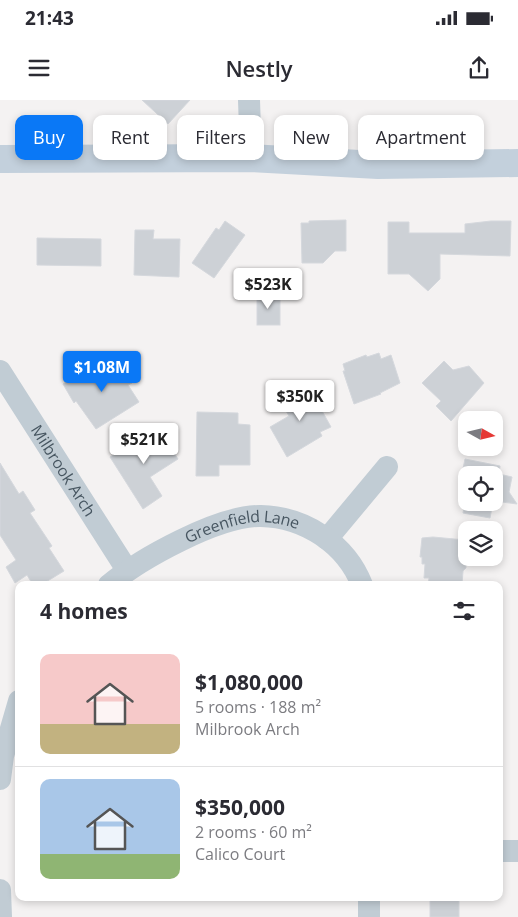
<!DOCTYPE html>
<meta charset="utf-8">
<style>
:root{--surface:#fff;--page:#f7f7f7;--text:#2b2b33;--muted:#7c7c81;--line:#e1e1e2;--accent:#0a78f6}
body{margin:0;font-family:"Open Sans",sans-serif;background:var(--page);color:var(--text);height:100vh;display:flex;flex-direction:column;font-size:19px;white-space:nowrap}
*{box-sizing:border-box;margin:0}
p{font-size:16px;color:var(--muted)}
.icon{flex:none;width:28px;height:28px;fill:none;stroke:currentColor;stroke-width:2;stroke-linecap:round;stroke-linejoin:round}
.map{position:relative;flex:1;overflow:hidden}
.sheet{position:absolute;left:15px;top:481px;width:488px;height:320px;display:flex;flex-direction:column;background:var(--surface);border-radius:10px;box-shadow:0 2px 8px #0003}
.sheet>*{flex:none}
.hud{position:absolute;left:15px;top:15px;width:489px;height:45px;display:flex;gap:10px}
.needle{width:32px;rotate:98deg}
.fabs{position:absolute;left:458px;top:311px;display:grid;gap:10px}
.fabs a{display:grid;place-items:center;width:45px;height:45px;border-radius:10px;background:var(--surface);box-shadow:0 2px 8px #0003;font-size:25px}
.price{position:absolute;translate:-50% -42px;padding:0 11px;border-radius:5px;background:#fff;color:#222;font-size:16px;line-height:32px;filter:drop-shadow(0 1px 2px #0008)}
.price::after{content:'';position:absolute;left:50%;top:30px;width:15px;height:11px;margin-left:-8px;background:inherit;clip-path:polygon(0 0,100% 0,50% 100%)}
.price.on{background:var(--accent);color:#fff}
ul{padding:0;list-style:none}
li{display:flex;align-items:center;gap:15px;height:125px;padding:0 25px}
li+li{border-top:1px solid var(--line)}
li span{display:grid;place-items:center;flex:none;width:140px;height:100px;border-radius:10px;color:#555}
li>.icon{margin-inline-start:auto}
span .icon{width:60px;height:60px;fill:#fffc;stroke-width:1}
li b{font-size:21px}
h2{display:flex;justify-content:space-between;align-items:center;height:60px;padding:0 25px;font-size:21px}
.tag{padding:0 18px;border-radius:10px;background:var(--surface);box-shadow:0 2px 8px #0003;font-size:18px;line-height:45px}
.tag.on{background:var(--accent);color:#fff}
.status{display:flex;justify-content:space-between;align-items:center;height:35px;padding:0 25px;background:var(--surface);direction:ltr}
.status svg{height:14px;fill:currentColor}
header{display:flex;justify-content:space-between;align-items:center;height:65px;padding:0 25px;background:var(--surface);font-size:22px;font-weight:600}
.map>svg:first-child{display:block}
</style>
<div class="status"><b>21:43</b><svg viewBox="0 0 49 12"><path d="M0 12V9h3v3zM5 12V6h3v6zM10 12V3h3v9zM15 12V0h3v12zM26 1h20v11H26zM47 4h2v5h-2z"/></svg></div>
<header><svg class="icon" aria-label="menu" viewBox="0 0 24 24"><path d="M4 6h16M4 12h16M4 18h16"/></svg>Nestly<svg class="icon" aria-label="share" viewBox="0 0 24 24"><path d="M12 15V3M7 8l5-5 5 5M5 13v7h14v-7"/></svg></header>
<div class="map">
<svg width="518" height="817" viewBox="0 0 518 817">
<rect width="100%" height="100%" fill="#f4f2f2"/>
<g fill="#cdd1d6" stroke="#d5d8dd">
<polygon points="142,0 190,0 168,24"/>
<polygon points="346,120 346,151 335,151 323,163 302,163 301,123 309,123 309,121"/>
<polygon points="225,121 245,135 214,178 192,163 216,128 219,130"/>
<polygon points="491,121 511,121 510,156 440,154 440,179 428,191 409,174 388,174 388,122 409,122 409,133 465,133 465,124"/>
<polygon points="135,130 154,130 153,139 180,139 179,177 134,175"/>
<polygon points="37,138 101,139 101,166 37,165"/>
<rect x="257" y="196" width="23" height="29"/>
<polygon points="379,253 381,259 391,255 400,283 380,293 381,294 354,304 343,271 345,271 343,264 366,255 367,257"/>
<polygon points="444,261 453,270 469,266 484,283 451,321 436,306 441,301 422,283"/>
<polygon points="96,264 115,264 119,272 123,269 132,283 128,285 139,302 96,329 76,301 74,303 63,284"/>
<polygon points="307,284 331,327 320,332 322,336 287,357 270,327 289,316 283,306 294,300 290,293"/>
<polygon points="197,312 238,313 238,324 250,325 250,365 219,365 219,376 196,376"/>
<polygon points="157,327 178,359 150,377 162,396 143,409 110,357"/>
<polygon points="465,359 500,366 499,374 512,377 509,392 517,404 494,401 494,375 466,375 466,402 493,402 490,418 463,413 465,401 461,400 465,379 461,378"/>
<polygon points="0,363 19,394 23,391 35,410 30,413 52,446 49,448 64,471 41,485 33,485 27,475 15,483 6,467 16,460 0,435"/>
<polygon points="433,437 465,440 466,468 463,471 462,485 428,485 429,478 424,478 425,464 422,464 422,457 420,457 422,438"/>
<rect x="430" y="798" width="29" height="19"/>
</g>
<g fill="none" stroke-linecap="round" stroke-linejoin="round">
<g stroke="#c1ccd4" stroke-width="22">
<polyline points="249,0 251,58"/>
<path id="s1" d="M0 271 127 470"/>
<polyline points="327,439 387,367"/>
<path id="s2" d="M109 485C140 459 219 415 261 416 305 417 346 444 362 485"/>
<polyline points="0,679 3,656 19,601"/>
<polyline points="499,751 518,751"/>
<polyline points="0,790 1,817"/>
<polyline points="369,798 369,817"/>
</g>
<polyline stroke="#c3d0dc" stroke-width="28" points="0,59 251,58 378,65 518,63"/>
</g>
<g text-anchor="middle" dominant-baseline="central" stroke-width="4" stroke-linejoin="round" paint-order="stroke">
<g font-size="16" fill="#475661" stroke="#fff">
<text stroke="none"><textPath href="#s1" startOffset="118">Milbrook Arch</textPath></text>
<text stroke="none"><textPath href="#s2" startOffset="149">Greenfield Lane</textPath></text>
</g>
</g>
</svg>
<div class="fabs">
<a><svg class="needle" viewBox="-14 -14 28 28"><path d="M0-13l5 13h-10z" fill="#e53935"/><path d="M0 13l5-13h-10z" fill="#7c7c81"/></svg></a>
<a><svg class="icon" aria-label="locate" viewBox="0 0 24 24"><circle cx="12" cy="12" r="6"/><path d="M12 2v4M12 18v4M2 12h4M18 12h4"/></svg></a>
<a><svg class="icon" aria-label="layers" viewBox="0 0 24 24"><path d="M12 4l9 5-9 5-9-5zM3 14l9 5 9-5"/></svg></a>
</div>
<b class="price" style="left:268px;top:210px">$523K</b>
<b class="price on" style="left:102px;top:293px">$1.08M</b>
<b class="price" style="left:300px;top:322px">$350K</b>
<b class="price" style="left:144px;top:365px">$521K</b>
<div class="hud">
<a class="tag on">Buy</a>
<a class="tag">Rent</a>
<a class="tag">Filters</a>
<a class="tag">New</a>
<a class="tag">Apartment</a>
</div>
<section class="sheet">
<h2>4 homes<svg class="icon" aria-label="filters" viewBox="0 0 24 24"><path d="M4 7h16M4 17h16"/><circle cx="9" cy="7" r="2"/><circle cx="15" cy="17" r="2"/></svg></h2>
<ul>
<li><span style="background:linear-gradient(#f6c9c9 70%,#c2b280 0)"><svg class="icon" aria-label="home" viewBox="0 0 24 24"><path d="M3 11l9-7 9 7M6 9v11h12V9"/></svg></span><div><b>$1,080,000</b><p>5 rooms · 188 m²</p><p>Milbrook Arch</p></div></li>
<li><span style="background:linear-gradient(#a9c7e8 75%,#8fb573 0)"><svg class="icon" aria-label="home" viewBox="0 0 24 24"><path d="M3 11l9-7 9 7M6 9v11h12V9"/></svg></span><div><b>$350,000</b><p>2 rooms · 60 m²</p><p>Calico Court</p></div></li>
</ul>
</section>
</div>
